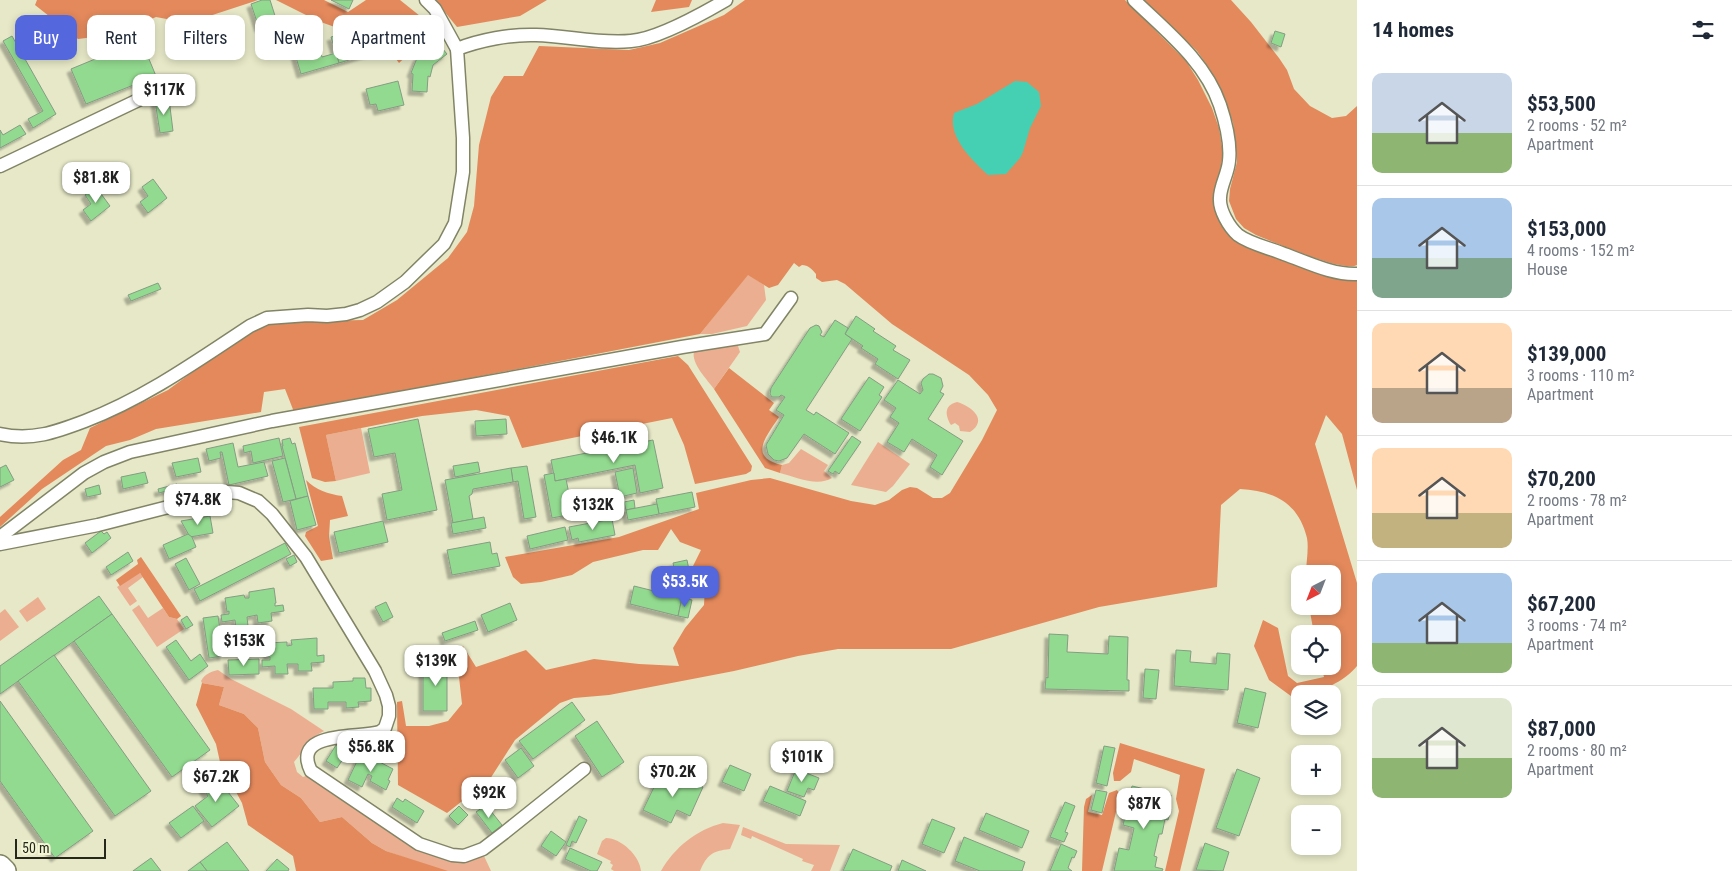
<!DOCTYPE html>
<meta charset="utf-8">
<style>
:root{--surface:#fff;--page:#f6f6f7;--text:#1f2937;--muted:#747a83;--line:#e0e1e3;--accent:#5467dd}
body{margin:0;font-family:"Roboto Condensed",sans-serif;background:var(--page);color:var(--text);height:100vh;display:flex;flex-direction:column;font-size:19px;white-space:nowrap}
*{box-sizing:border-box;margin:0}
p{font-size:16px;color:var(--muted)}
.icon{flex:none;width:28px;height:28px;fill:none;stroke:currentColor;stroke-width:2;stroke-linecap:round;stroke-linejoin:round}
.map{position:relative;flex:1;overflow:hidden}
.drawer{display:flex;flex-direction:column;background:var(--surface);width:375px}
.drawer>*{flex:none}
.hud{position:absolute;left:15px;top:15px;width:475px;height:45px;display:flex;gap:10px}
.needle{width:32px;rotate:222deg}
.fabs{position:absolute;left:1291px;top:565px;display:grid;gap:10px}
.fabs a{display:grid;place-items:center;width:50px;height:50px;border-radius:10px;background:var(--surface);box-shadow:0 2px 8px #0003;font-size:25px}
.scale{position:absolute;left:15px;bottom:12px;width:91px;box-sizing:border-box;padding-left:5px;border:2px solid #26271b;border-top:0;font-size:14px;line-height:18px;white-space:nowrap;color:#26271b;-webkit-text-stroke:4px #f3f6d4;paint-order:stroke}
.price{position:absolute;translate:-50% -42px;padding:0 11px;border-radius:10px;background:#fff;color:#222;font-size:16px;line-height:32px;filter:drop-shadow(0 1px 2px #0008)}
.price::after{content:'';position:absolute;left:50%;top:30px;width:15px;height:11px;margin-left:-8px;background:inherit;clip-path:polygon(0 0,100% 0,50% 100%)}
.price.on{background:var(--accent);color:#fff}
ul{padding:0;list-style:none}
li{display:flex;align-items:center;gap:15px;height:125px;padding:0 15px}
li+li{border-top:1px solid var(--line)}
li span{display:grid;place-items:center;flex:none;width:140px;height:100px;border-radius:10px;color:#555}
li>.icon{margin-inline-start:auto}
span .icon{width:60px;height:60px;fill:#fffc;stroke-width:1}
li b{font-size:21px}
h2{display:flex;justify-content:space-between;align-items:center;height:60px;padding:0 15px;font-size:21px}
.pill{padding:0 18px;border-radius:10px;background:var(--surface);box-shadow:0 2px 8px #0003;font-size:18px;line-height:45px}
.pill.on{background:var(--accent);color:#fff}
main{display:flex;flex:1;min-height:0}
.map>svg:first-child{display:block}
</style>
<main>
<div class="map">
<svg width="1357" height="871" viewBox="0 0 1357 871">
<defs>
<filter id="shadow"><feDropShadow dx="-4" dy="4" stdDeviation="1" flood-color="#0004"/></filter>
</defs>
<rect width="100%" height="100%" fill="#e6e8c7"/>
<g fill="#ecae90">
<polygon points="748,274 764,285 766,300 747,326 712,334 700,334"/>
<path d="M735 343 738 346 740 352 714 389C707 379 691 364 694 351Z"/>
<path d="M957 402C971 406 989 420 970 432L960 431 959 426 955 423 951 425C945 415 944 405 957 402Z"/>
<polygon points="361,428 370,473 336,481 326,435"/>
<polygon points="878,442 910,464 893,486 886,492 851,485"/>
<path d="M801 449 828 465 824 471 832 478C817 487 796 477 780 473L782 465 789 463Z"/>
<polygon points="139,572 143,577 128,588 137,601 130,606 117,587"/>
<polygon points="38,597 46,609 27,622 19,611"/>
<polygon points="139,605 148,618 163,608 169,617 177,619 184,629 157,647 132,610"/>
<polygon points="5,609 19,627 0,641 0,613"/>
<path d="M218 670 231 679 291 709 324 731 315 736 294 762 297 772 303 777 309 775 404 841 469 861 484 856 491 871H443L386 851 372 843 342 817 320 822 301 798 281 785 265 762 258 728 244 714 219 705 224 687 202 683 201 681C205 674 210 672 218 670Z"/>
<path d="M723 823 740 825 730 849C712 851 707 855 700 871H661C675 847 696 830 723 823Z"/>
<polygon points="743,827 786,844 840,845 830,871 811,871 814,865 802,861 803,859 752,836 751,839 741,835"/>
<path d="M606 838C621 838 640 856 641 871H614L611 869 613 865 610 863 611 861 597 854 602 841Z"/>
</g>
<g fill="#e3895c">
<polygon points="37,0 258,0 188,23 156,17 118,34 78,39 35,5"/>
<polygon points="276,0 324,0 348,12 366,0 400,0 420,16 430,34 399,63 385,44 376,21 343,30 318,21"/>
<polygon points="435,0 547,0 520,16 457,27"/>
<polygon points="656,0 692,0 689,7 651,12"/>
<path d="M745 0H1125L1186 61 1198 80 1212 108 1219 128 1223 153 1215 204 1242 245 1334 278 1357 279V490L1342 434 1326 415 1315 444 1357 583V666C1345 681 1319 694 1300 694V697L1295 699 1269 680 1254 646 1263 620 1278 628 1288 676 1297 683 1324 677 1321 666H1332V634H1314L1309 606H1332V574H1306C1306 563 1309 549 1307 538 1298 502 1274 491 1240 489L1221 505 1217 587 1099 607 951 649H838L798 656 734 671 609 695 574 698 560 703 515 740 490 779 447 813 398 785 397 702 402 701 406 726H429L448 721 462 704 457 659 463 646 476 667 526 650 546 670 594 659 639 664 679 666 673 648 685 628 704 605 705 585 693 566 701 550 680 542 671 529 658 550H643L593 562 572 575 541 582 521 584 513 577 505 557 619 537 699 509 696 493 751 480 770 478 851 501 875 505 889 500 902 490 910 487 917 488 933 498H942L950 493 982 440 997 410 988 395 969 375 892 324 845 284 837 280 822 282 816 278V274C812 269 808 265 802 265L799 267 794 263 778 285 769 288 748 275 700 334 294 412 285 389 264 392 261 412 156 429 130 440 106 446 42 489 0 527V517L63 460 81 450 90 428 168 390 240 337 268 323 294 319 321 321 363 320 397 300 448 258 467 232 474 206 479 145 491 97 504 76H523L539 46 629 50 660 43 724 15Z"/>
<path d="M1142 0H1231L1251 22 1279 58 1287 70 1294 89 1310 106 1332 118 1346 116 1357 106V265C1344 273 1273 242 1256 235L1244 228 1236 219 1229 201 1230 189 1237 162 1233 123 1225 100 1209 68 1197 51Z"/>
<polygon points="678,356 688,365 752,466 751,471 746,474 695,484 684,445 672,418 522,448 509,416 476,410 422,416 326,435 336,481 325,482 312,478 299,427"/>
<path d="M729 368 774 403 769 410 779 417C767 436 747 457 782 465L780 473 765 468 714 389Z"/>
<path d="M306 480C316 490 328 494 342 496L348 516 330 520 329 537 333 559 321 561 305 536 306 532 318 526Z"/>
<polygon points="141,557 181,616 177,619 169,617 140,573 120,586 116,580 138,564 137,560"/>
<polygon points="202,683 224,687 219,705 244,714 258,728 265,762 281,785 301,798 320,822 342,817 372,843 386,851 448,871 296,871 293,856 248,825 242,803 220,762 216,744 196,705"/>
<polygon points="1120,743 1205,769 1180,871 1165,871 1179,811 1176,799 1180,775 1134,759 1131,772 1120,781 1114,781 1113,773"/>
<polygon points="1117,790 1120,795 1102,871 1082,871 1084,807 1086,799 1092,795 1088,812 1102,815 1109,793"/>
</g>
<path fill="#46d0b3" d="M1015 81 1027 82 1039 92 1041 106 1030 128 1023 152 1020 158 1006 174 988 175C973 161 947 137 954 113L977 104Z"/>
<g fill="#92da8f" stroke="#859c83" filter="url(#shadow)">
<polygon points="262,0 270,0 277,22 259,28 251,4"/>
<polygon points="331,0 353,0 349,9"/>
<polygon points="374,25 382,50 339,63 331,37"/>
<polygon points="313,26 322,57 336,53 339,63 301,74 289,34"/>
<polygon points="1275,31 1285,34 1281,47 1271,43"/>
<polygon points="12,36 56,114 33,128 28,119 43,111 3,41"/>
<polygon points="141,40 156,76 86,104 71,69"/>
<polygon points="437,42 447,54 433,65 430,77 428,76 427,92 412,91 413,74 411,73 417,58"/>
<polygon points="398,81 404,105 378,111 376,104 370,105 366,89"/>
<polygon points="169,99 173,131 160,133 155,101"/>
<polygon points="20,125 26,134 0,148 0,130 3,135"/>
<polygon points="153,179 167,198 148,213 140,202 148,196 142,187"/>
<polygon points="96,187 110,206 91,221 83,210 91,204 85,195"/>
<polygon points="158,283 161,289 131,301 128,295"/>
<polygon points="856,316 875,329 873,331 896,346 893,350 910,360 898,379 875,364 878,359 861,348 863,346 845,334"/>
<polygon points="835,320 848,328 845,334 852,339 806,410 814,415 816,412 849,433 835,454 804,434 787,458 779,461 774,460 768,454 766,445 784,415 776,410 785,397 781,395 779,397 772,397 770,394 771,388 810,328 816,325 819,326 822,332 820,335 824,337"/>
<polygon points="929,374 933,374 941,378 943,386 940,392 944,394 928,419 963,441 942,475 930,467 937,455 912,439 904,452 887,442 899,423 890,417 896,408 884,400 898,380 920,394 923,390 921,383 923,379"/>
<polygon points="869,377 884,387 879,395 882,397 860,431 841,419"/>
<polygon points="418,419 437,510 387,520 382,494 402,490 395,453 374,457 368,429"/>
<polygon points="506,419 507,434 476,436 475,421"/>
<polygon points="852,436 861,442 839,474 835,471 833,474 828,471"/>
<polygon points="279,438 283,456 253,463 251,451 244,453 243,446"/>
<polygon points="290,438 292,444 295,443 308,496 296,499 282,446 283,446 282,440"/>
<polygon points="653,440 663,488 640,493 635,465 555,481 551,460"/>
<polygon points="233,443 238,467 264,462 268,476 229,485 222,452 220,452 221,458 209,461 206,449"/>
<polygon points="198,458 201,472 176,477 172,463"/>
<polygon points="285,458 296,499 283,502 272,461"/>
<polygon points="478,462 480,472 455,477 453,466"/>
<polygon points="6,465 14,480 0,487 0,468"/>
<polygon points="527,466 536,517 524,519 518,481 513,482 511,468"/>
<polygon points="511,468 513,482 473,489 472,494 469,496 473,519 453,523 445,480"/>
<polygon points="633,468 637,493 620,497 615,472"/>
<polygon points="145,472 148,483 123,489 121,477"/>
<polygon points="554,473 555,481 566,479 573,514 552,518 544,475"/>
<polygon points="177,484 178,488 159,493 158,489"/>
<polygon points="99,485 101,494 87,497 85,489"/>
<polygon points="692,492 695,507 659,514 656,499"/>
<polygon points="308,496 316,525 297,530 290,501"/>
<polygon points="634,500 635,508 626,510 624,502"/>
<polygon points="657,504 659,514 628,520 626,510"/>
<polygon points="210,516 213,533 190,537 181,521"/>
<polygon points="484,517 486,528 453,534 451,523"/>
<polygon points="612,519 615,535 579,542 578,538 572,540 569,527"/>
<polygon points="383,521 388,542 339,553 334,532"/>
<polygon points="565,527 568,540 530,549 527,536"/>
<polygon points="101,531 104,534 107,532 111,538 92,553 85,543"/>
<polygon points="188,534 192,537 196,547 169,559 163,545"/>
<polygon points="490,542 492,554 497,553 500,566 452,575 447,550"/>
<polygon points="285,543 291,554 200,601 194,589"/>
<polygon points="128,552 133,561 111,575 106,567"/>
<polygon points="294,555 297,562 290,566 286,559"/>
<polygon points="186,558 200,584 189,590 175,564"/>
<polygon points="687,560 689,570 675,573 673,563"/>
<polygon points="634,586 682,598 678,616 630,604"/>
<polygon points="274,588 276,603 275,603 275,606 283,605 284,611 271,613 272,621 258,623 257,615 247,617 248,626 236,628 235,620 222,622 221,615 229,614 229,611 227,612 225,598 244,595 245,598 249,598 249,592"/>
<polygon points="99,596 112,614 0,694 0,666"/>
<polygon points="682,598 692,600 688,618 678,616"/>
<polygon points="386,602 393,617 383,622 375,607"/>
<polygon points="510,603 517,620 488,632 481,615"/>
<polygon points="112,614 210,750 172,777 74,641"/>
<polygon points="187,616 193,625 186,629 181,620"/>
<polygon points="218,616 224,656 209,658 203,618"/>
<polygon points="475,621 478,630 445,641 442,633"/>
<polygon points="1049,634 1068,635 1067,652 1108,654 1109,636 1128,637 1127,680 1129,680 1129,691 1045,689 1046,677 1048,678"/>
<polygon points="317,638 317,656 324,655 324,662 311,663 312,671 298,671 298,664 287,664 288,674 275,674 275,666 262,667 262,660 270,660 270,657 268,657 267,643 287,642 287,646 292,645 291,640"/>
<polygon points="176,640 191,661 200,654 208,666 189,680 166,647"/>
<polygon points="1176,650 1191,651 1190,662 1216,664 1217,653 1230,654 1228,690 1174,686"/>
<polygon points="54,655 151,791 115,816 18,681"/>
<polygon points="259,659 259,674 229,675 228,660"/>
<polygon points="438,660 450,660 450,671 447,671 447,711 423,711 423,666 438,666"/>
<polygon points="1145,669 1159,670 1156,699 1143,698"/>
<polygon points="353,678 365,678 366,688 371,688 371,701 358,702 359,707 346,708 346,702 328,702 328,709 314,709 313,688 333,688 333,682 353,681"/>
<polygon points="1245,688 1266,693 1258,728 1237,723"/>
<polygon points="0,701 93,831 55,858 0,781"/>
<polygon points="572,702 585,720 533,759 519,741"/>
<polygon points="597,721 624,762 602,777 575,736"/>
<polygon points="336,745 347,753 337,768 326,761"/>
<polygon points="1104,746 1115,748 1107,786 1096,783"/>
<polygon points="521,748 534,766 518,778 505,760"/>
<polygon points="372,758 393,769 388,780 390,781 386,790 370,781 372,776 368,774 362,787 348,780 358,759 369,764"/>
<polygon points="730,765 751,774 744,791 722,782"/>
<polygon points="796,769 819,778 814,790 808,788 804,797 787,791"/>
<polygon points="1237,769 1260,778 1239,836 1216,828"/>
<polygon points="678,775 703,787 690,816 677,810 671,823 643,810 655,785"/>
<polygon points="217,778 239,806 212,827 195,806 208,796 203,789"/>
<polygon points="770,786 806,801 800,816 763,801"/>
<polygon points="1132,786 1171,795 1167,809 1171,809 1168,820 1165,819 1162,834 1159,834 1154,856 1157,857 1155,867 1163,869 1162,871 1114,871 1119,848 1129,850 1134,828 1123,825"/>
<polygon points="1096,790 1107,792 1102,813 1091,810"/>
<polygon points="397,798 403,802 405,799 424,811 417,823 392,807"/>
<polygon points="1065,802 1075,806 1065,832 1068,833 1064,842 1050,837"/>
<polygon points="486,805 502,825 492,833 476,812"/>
<polygon points="193,806 204,821 181,838 169,823"/>
<polygon points="459,806 468,815 458,825 449,816"/>
<polygon points="986,813 1029,831 1022,848 979,830"/>
<polygon points="579,816 587,820 576,843 572,841 570,847 566,845"/>
<polygon points="932,819 955,828 944,853 922,844"/>
<polygon points="551,831 566,842 556,856 541,846"/>
<polygon points="964,837 1025,862 1022,871 980,871 955,861"/>
<polygon points="227,842 249,871 207,871 200,862"/>
<polygon points="1205,843 1229,852 1223,871 1196,870"/>
<polygon points="1061,844 1077,851 1074,858 1072,857 1068,868 1072,871 1050,871"/>
<polygon points="570,848 602,862 597,871 591,871 565,859"/>
<polygon points="853,849 892,866 890,871 843,871"/>
<polygon points="151,858 161,871 133,871"/>
<polygon points="277,859 289,869 288,871 266,871"/>
<polygon points="902,860 926,871 898,871"/>
<polygon points="200,862 207,871 188,871"/>
</g>
<g fill="none" stroke-linecap="round" stroke-linejoin="round">
<defs>
<g id="minor">
<polyline points="426,0 435,9 457,49"/>
<path d="M1134 0C1166 31 1205 61 1220 105 1226 123 1231 143 1229 161 1228 174 1220 186 1220 198 1219 210 1229 227 1238 235 1250 244 1270 248 1284 254 1307 262 1332 275 1357 274"/>
<polyline points="0,166 174,83"/>
<path d="M0 434C32 441 56 432 85 421 145 398 197 361 250 326L267 318 308 315 327 316 346 314 360 310 377 302 405 282 444 244 455 223 463 172V138L457 49C480 40 511 34 536 35 568 36 599 44 631 41 658 39 702 14 726 0"/>
<polyline points="0,537 84,473 104,462 130,452 272,421 682,347 765,334 791,298"/>
<path d="M0 544 98 525 227 492 239 493 258 501 272 514 306 557 375 671 386 695 389 706V716L385 728 380 732C358 739 291 730 311 771L419 844 452 855 464 856 483 849 504 833 584 769"/>
</g>
<polyline id="primary" points="0,866 5,871"/>
</defs>
<use href="#minor" stroke="#828466" stroke-width="15"/>
<use href="#primary" stroke="#828466" stroke-width="24"/>
<use href="#minor" stroke="#fff" stroke-width="12"/>
<use href="#primary" stroke="#fff" stroke-width="21"/>
</g>
</svg>
<div class="fabs">
<a><svg class="needle" viewBox="-14 -14 28 28"><path d="M0-13l5 13h-10z" fill="#e53935"/><path d="M0 13l5-13h-10z" fill="#747a83"/></svg></a>
<a><svg class="icon" aria-label="locate" viewBox="0 0 24 24"><circle cx="12" cy="12" r="6"/><path d="M12 2v4M12 18v4M2 12h4M18 12h4"/></svg></a>
<a><svg class="icon" aria-label="layers" viewBox="0 0 24 24"><path d="M12 4l9 5-9 5-9-5zM3 14l9 5 9-5"/></svg></a>
<a>+</a>
<a>−</a>
</div>
<div class="scale">50 m</div>
<b class="price" style="left:164px;top:116px">$117K</b>
<b class="price" style="left:96px;top:204px">$81.8K</b>
<b class="price" style="left:614px;top:464px">$46.1K</b>
<b class="price" style="left:198px;top:526px">$74.8K</b>
<b class="price" style="left:593px;top:531px">$132K</b>
<b class="price on" style="left:685px;top:608px">$53.5K</b>
<b class="price" style="left:244px;top:667px">$153K</b>
<b class="price" style="left:436px;top:687px">$139K</b>
<b class="price" style="left:371px;top:773px">$56.8K</b>
<b class="price" style="left:802px;top:783px">$101K</b>
<b class="price" style="left:673px;top:798px">$70.2K</b>
<b class="price" style="left:216px;top:803px">$67.2K</b>
<b class="price" style="left:489px;top:819px">$92K</b>
<b class="price" style="left:1144px;top:830px">$87K</b>
<div class="hud">
<a class="pill on">Buy</a>
<a class="pill">Rent</a>
<a class="pill">Filters</a>
<a class="pill">New</a>
<a class="pill">Apartment</a>
</div>
</div>
<section class="drawer">
<h2>14 homes<svg class="icon" aria-label="filters" viewBox="0 0 24 24"><path d="M4 7h16M4 17h16"/><circle cx="9" cy="7" r="2"/><circle cx="15" cy="17" r="2"/></svg></h2>
<ul>
<li><span style="background:linear-gradient(#c9d6e8 60%,#8fb573 0)"><svg class="icon" aria-label="home" viewBox="0 0 24 24"><path d="M3 11l9-7 9 7M6 9v11h12V9"/></svg></span><div><b>$53,500</b><p>2 rooms · 52 m²</p><p>Apartment</p></div></li>
<li><span style="background:linear-gradient(#a9c7e8 60%,#7fa58c 0)"><svg class="icon" aria-label="home" viewBox="0 0 24 24"><path d="M3 11l9-7 9 7M6 9v11h12V9"/></svg></span><div><b>$153,000</b><p>4 rooms · 152 m²</p><p>House</p></div></li>
<li><span style="background:linear-gradient(#ffd9b3 65%,#b9a48a 0)"><svg class="icon" aria-label="home" viewBox="0 0 24 24"><path d="M3 11l9-7 9 7M6 9v11h12V9"/></svg></span><div><b>$139,000</b><p>3 rooms · 110 m²</p><p>Apartment</p></div></li>
<li><span style="background:linear-gradient(#ffd9b3 65%,#c2b280 0)"><svg class="icon" aria-label="home" viewBox="0 0 24 24"><path d="M3 11l9-7 9 7M6 9v11h12V9"/></svg></span><div><b>$70,200</b><p>2 rooms · 78 m²</p><p>Apartment</p></div></li>
<li><span style="background:linear-gradient(#a9c7e8 70%,#8fb573 0)"><svg class="icon" aria-label="home" viewBox="0 0 24 24"><path d="M3 11l9-7 9 7M6 9v11h12V9"/></svg></span><div><b>$67,200</b><p>3 rooms · 74 m²</p><p>Apartment</p></div></li>
<li><span style="background:linear-gradient(#dfe7d0 60%,#8fb573 0)"><svg class="icon" aria-label="home" viewBox="0 0 24 24"><path d="M3 11l9-7 9 7M6 9v11h12V9"/></svg></span><div><b>$87,000</b><p>2 rooms · 80 m²</p><p>Apartment</p></div></li>
</ul>
</section>
</main>
